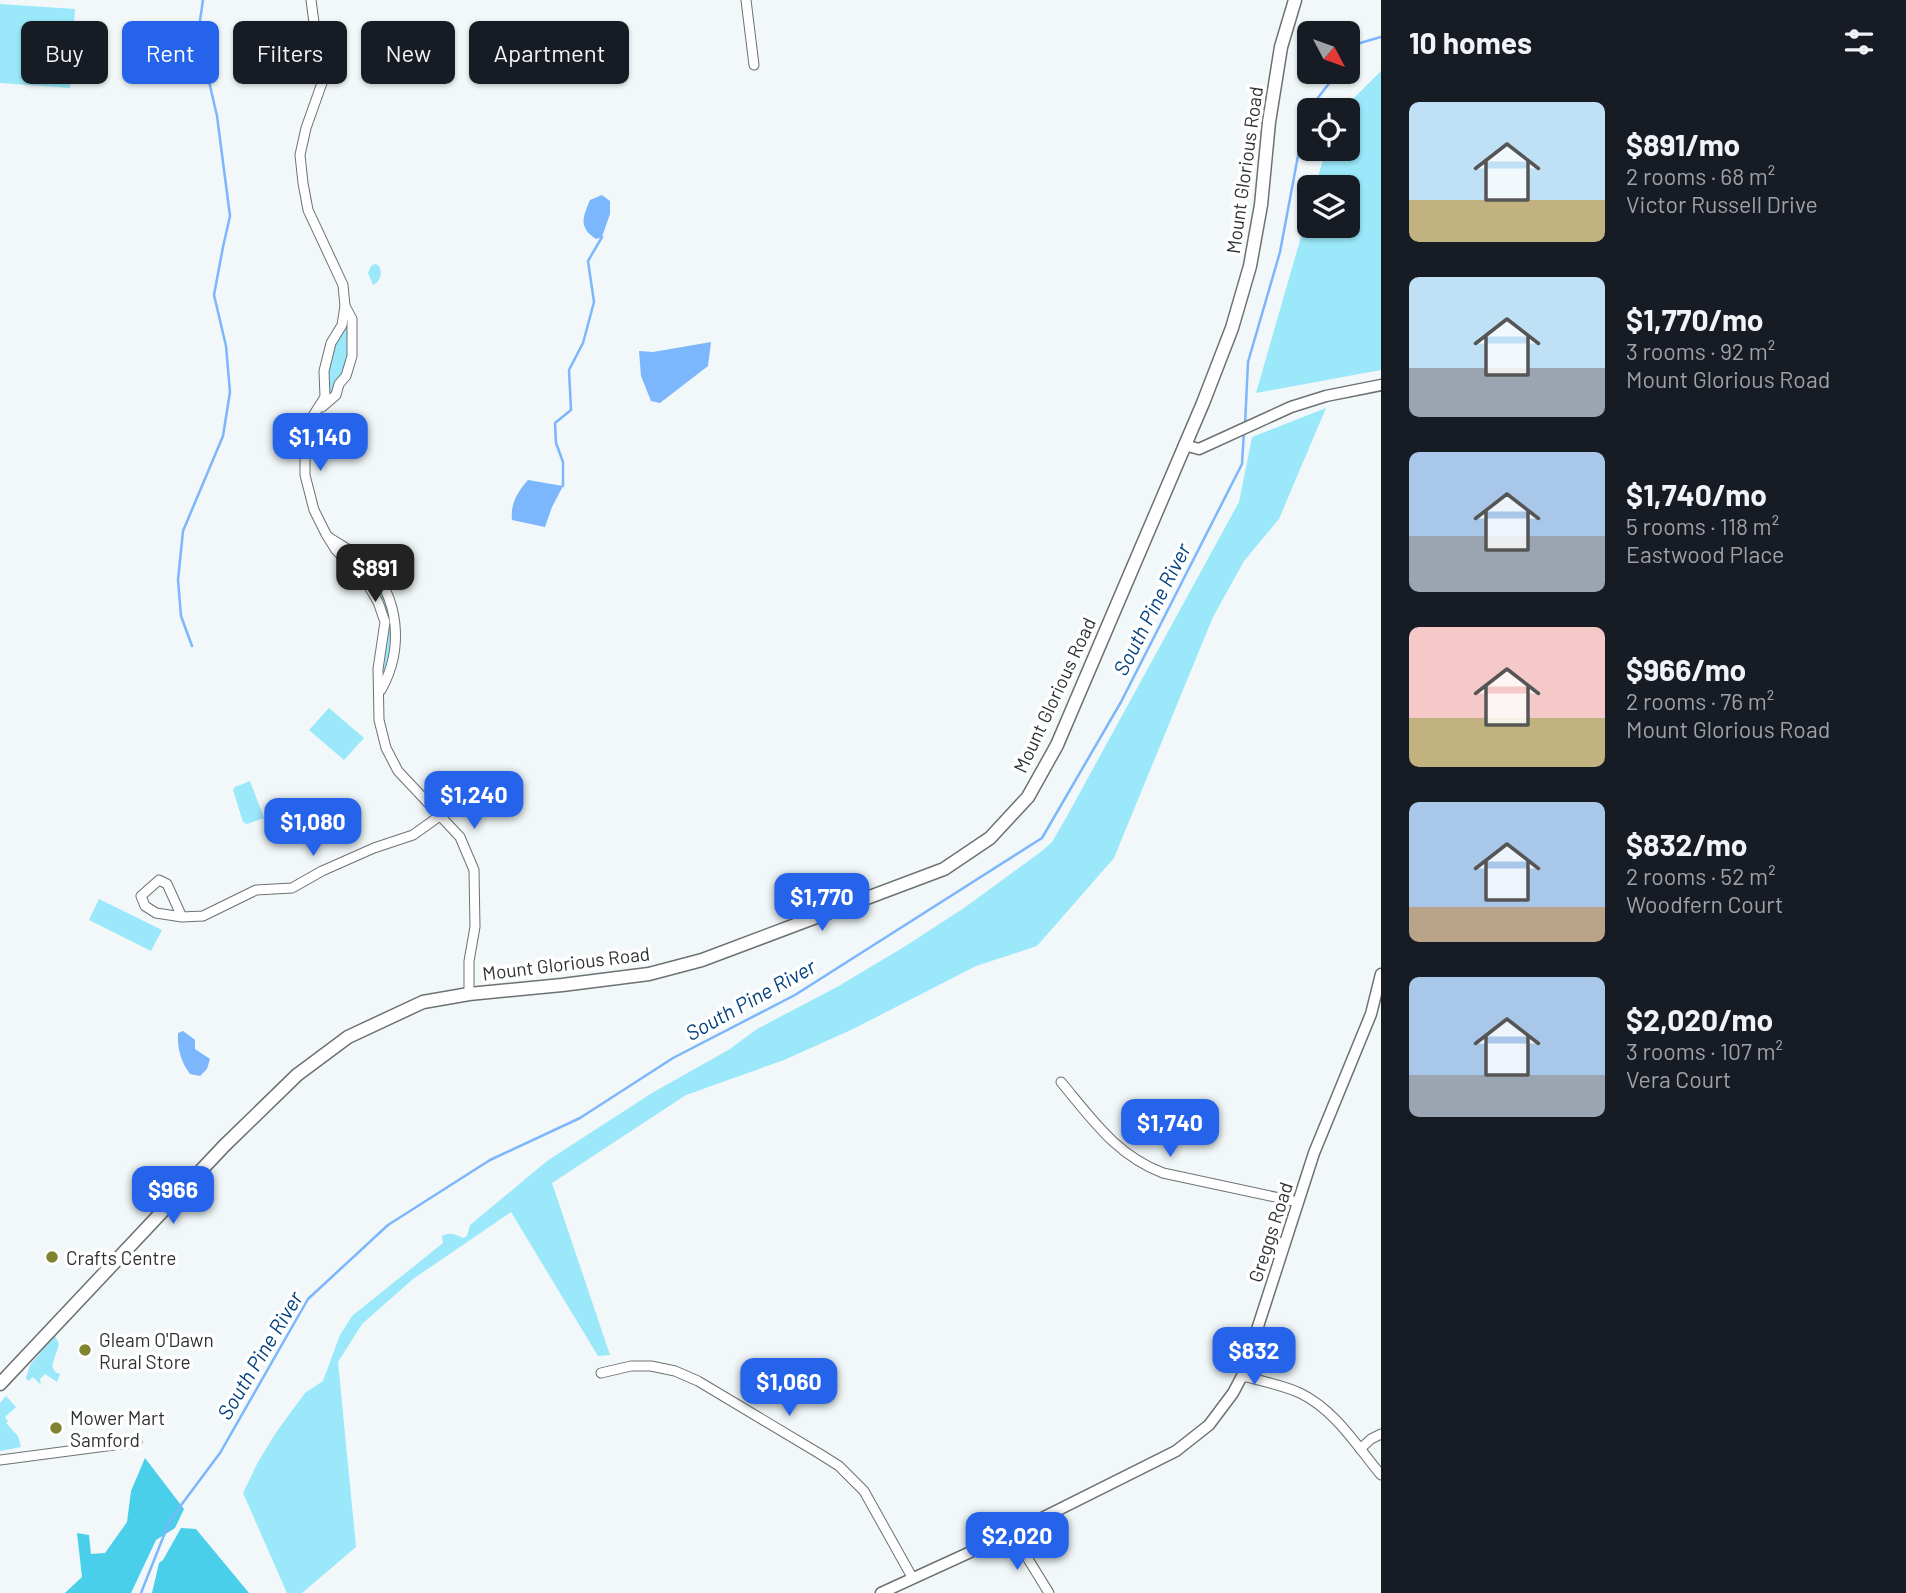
<!DOCTYPE html>
<meta charset="utf-8">
<style>
:root{--surface:#171b24;--page:#242831;--text:#f1f3f6;--muted:#9ea1a6;--accent:#2563eb}
body{margin:0;font-family:Barlow,sans-serif;background:var(--page);color:var(--text);height:100vh;display:flex;flex-direction:column;font-size:26px;white-space:nowrap}
*{box-sizing:border-box;margin:0}
p{font-size:23px;color:var(--muted)}
.icon{flex:none;width:38px;height:38px;fill:none;stroke:currentColor;stroke-width:2;stroke-linecap:round;stroke-linejoin:round}
.map{position:relative;flex:1;overflow:hidden}
.drawer{display:flex;flex-direction:column;background:var(--surface);width:525px}
.drawer>*{flex:none}
.guide{position:absolute;left:21px;top:21px;width:665px;height:63px;display:flex;gap:14px}
.needle{width:46px;rotate:131deg}
.tools{position:absolute;left:1297px;top:21px;display:grid;gap:14px}
.tools a{display:grid;place-items:center;width:63px;height:63px;border-radius:10px;background:var(--surface);box-shadow:0 2px 5px #0004;font-size:35px}
.price{position:absolute;translate:-50% -60px;padding:0 16px;border-radius:14px;background:var(--accent);color:#fff;font-size:23px;line-height:46px;filter:drop-shadow(0 2px 4px #0008)}
.price::after{content:'';position:absolute;left:50%;top:42px;width:21px;height:16px;margin-left:-10px;background:inherit;clip-path:polygon(0 0,100% 0,50% 100%)}
.price.selected{background:#222;color:#fff}
ul{padding:0;list-style:none}
li{display:flex;align-items:center;gap:21px;height:175px;padding:0 28px}
li span{display:grid;place-items:center;flex:none;width:196px;height:140px;border-radius:10px;color:#555}
li>.icon{margin-inline-start:auto}
span .icon{width:84px;height:84px;fill:#fffc;stroke-width:1}
li b{font-size:30px}
h2{display:flex;justify-content:space-between;align-items:center;height:84px;padding:0 28px;font-size:30px}
.chip{padding:0 24px;border-radius:10px;background:var(--surface);box-shadow:0 2px 5px #0004;font-size:24px;line-height:63px}
.chip.selected{background:var(--accent);color:#fff}
main{display:flex;flex:1;min-height:0}
.map>svg:first-child{display:block}
</style>
<main>
<div class="map">
<svg width="1381" height="1593" viewBox="0 0 1381 1593">
<rect width="100%" height="100%" fill="#f2f8f9"/>
<g fill="#9ae8f9">
<polygon points="0,4 75,9 70,88 0,83"/>
<polygon points="1381,71 1381,370 1256,393 1309,209 1309,226 1348,226 1348,187 1315,187 1326,149 1348,149 1348,110 1342,110"/>
<path d="M375 264 378 265C383 271 381 282 373 285L368 273 371 266Z"/>
<path d="M345 306C361 336 348 366 336 395L325 397 324 371Z"/>
<path d="M1326 408 1279 519 1244 561 1213 617 1114 858 1037 946 976 966 853 1029 784 1060 686 1095 552 1183 610 1355 598 1356 511 1212 413 1279 362 1324 338 1362 356 1547 302 1593H287L243 1493 258 1462 277 1431 305 1393 323 1381 340 1335 352 1316 443 1243 442 1236C450 1232 455 1234 463 1238L467 1236 470 1225 547 1161 652 1093 730 1049 757 1029 837 987 904 947 964 908 1042 851 1052 842 1066 818 1239 502 1252 437Z"/>
<polygon points="336,542 377,576 397,631 380,691 385,622 378,602"/>
<polygon points="329,708 364,738 344,760 309,730"/>
<polygon points="250,781 264,818 247,824 243,822 233,790 235,787"/>
<polygon points="99,899 162,930 151,951 89,920"/>
<polygon points="55,1336 59,1344 52,1366 55,1372 60,1374 57,1382 45,1374 40,1379 41,1385 33,1377 28,1381 26,1378 30,1365"/>
<polygon points="6,1396 16,1407 5,1417 8,1421 6,1423 18,1436 21,1447 0,1451 0,1403"/>
</g>
<g fill="#49cfe9">
<polygon points="145,1458 184,1509 175,1528 156,1540 131,1593 65,1593 82,1577 77,1533 89,1535 91,1554 105,1553 127,1522 131,1491"/>
<polygon points="181,1528 196,1529 249,1593 152,1593 159,1563 163,1560"/>
</g>
<g fill="#7cb6fd">
<path d="M602 195 610 201V214L602 237 596 239C578 227 583 217 590 200Z"/>
<polygon points="711,342 708,366 660,403 651,401 641,376 639,351 653,352"/>
<path d="M528 480 563 486 552 507 545 527 512 520C510 504 518 491 528 480Z"/>
<path d="M183 1031 195 1040V1049L210 1059 207 1069 200 1076 190 1074C181 1062 177 1048 178 1033Z"/>
</g>
<g fill="none" stroke-linecap="round" stroke-linejoin="round">
<g stroke="#7cb6fd" stroke-width="2.5">
<polyline points="1348,60 1360,43 1381,37"/>
<polyline points="1245,425 1248,362 1280,252 1306,113 1338,72"/>
<polyline points="563,486 563,462 556,443 555,423 571,410 569,370 583,343 594,302 588,261 602,237"/>
<polyline points="192,646 181,616 178,580 183,531 223,436 230,392 226,346 214,295 223,247 230,216 217,116 198,34 203,0"/>
<polyline points="141,1593 170,1520 220,1453 308,1299 388,1225 490,1160 580,1118 673,1058 795,995 1042,838 1121,702 1242,464 1244,431"/>
</g>
<defs>
<g id="minor">
<polyline points="311,0 322,83 306,128 300,155 303,183 308,210 343,285 345,306 342,325 331,343 324,371 325,397 311,419 305,444 305,475 314,510 326,534 336,550 367,583 378,602 385,622 378,669 379,720 386,748 398,771 460,837 474,870 475,927 469,961 469,994"/>
<polyline points="746,0 754,65"/>
<polyline points="322,407 336,395 339,384 346,376 352,356 352,319 345,306"/>
<path d="M330 538C341 546 356 552 366 563 400 597 404 649 381 690"/>
<polyline points="182,917 167,884 159,880 141,896 145,906 156,913 182,917 203,916 256,890 292,888 322,871 374,848 413,835 441,815"/>
<path d="M1061 1082C1092 1119 1116 1155 1163 1173L1298 1202"/>
<polyline points="601,1373 631,1366 651,1366 675,1371 698,1381 820,1454 839,1466 864,1491 912,1577"/>
<path d="M1242 1376C1262 1381 1282 1385 1300 1393 1335 1410 1357 1446 1381 1475"/>
<polyline points="1360,1449 1371,1439 1381,1434"/>
<polyline points="0,1460 137,1442"/>
<polyline points="1012,1533 1049,1593"/>
</g>
<g id="tertiary">
<polyline points="1184,445 1199,449 1291,407 1326,396 1381,385"/>
<polyline points="881,1593 1012,1533 1176,1451 1209,1425 1233,1393 1242,1376 1314,1153 1371,1014 1381,974"/>
</g>
<polyline id="secondary" points="0,1384 224,1146 297,1075 348,1037 423,1002 469,994 562,985 649,974 702,960 944,869 990,838 1028,797 1057,745 1203,403 1232,328 1250,266 1261,205 1269,122 1281,47 1295,0"/>
</defs>
<use href="#minor" stroke="#6c7172" stroke-width="11"/>
<use href="#tertiary" stroke="#6c7172" stroke-width="13"/>
<use href="#secondary" stroke="#6c7172" stroke-width="15"/>
<use href="#minor" stroke="#fff" stroke-width="9"/>
<use href="#tertiary" stroke="#fff" stroke-width="10"/>
<use href="#secondary" stroke="#fff" stroke-width="12"/>
</g>
<g fill="#81842e" stroke="#fff" stroke-width="2.5">
<circle cx="52" cy="1257" r="7"/>
<circle cx="85" cy="1350" r="7"/>
<circle cx="56" cy="1428" r="7"/>
</g>
<g text-anchor="middle" dominant-baseline="central" stroke-width="7" stroke-linejoin="round" paint-order="stroke">
<g font-size="19" fill="#2f3232" stroke="#fff">
<text transform="translate(1244 170) rotate(-82)">Mount Glorious Road</text>
<text transform="translate(1054 695) rotate(-65)">Mount Glorious Road</text>
<text transform="translate(566 963) rotate(-7)">Mount Glorious Road</text>
<text transform="translate(1270 1232) rotate(-72)">Greggs Road</text>
</g>
<g font-size="19" fill="#2f3232" stroke="#fff" text-anchor="start">
<text x="66" y="1257">Crafts Centre</text>
<text x="99" y="1339">Gleam O'Dawn<tspan x="99" dy="22">Rural Store</tspan></text>
<text x="70" y="1417">Mower Mart<tspan x="70" dy="22">Samford</tspan></text>
</g>
<g font-size="21" font-style="italic" fill="#03417f" stroke="#fff">
<text transform="translate(1151 609) rotate(-63)">South Pine River</text>
<text transform="translate(750 999) rotate(-29)">South Pine River</text>
<text transform="translate(259 1355) rotate(-59)">South Pine River</text>
</g>
</g>
</svg>
<div class="tools">
<a><svg class="needle" viewBox="-14 -14 28 28"><path d="M0-13l5 13h-10z" fill="#e53935"/><path d="M0 13l5-13h-10z" fill="#9ea1a6"/></svg></a>
<a><svg class="icon" aria-label="locate" viewBox="0 0 24 24"><circle cx="12" cy="12" r="6"/><path d="M12 2v4M12 18v4M2 12h4M18 12h4"/></svg></a>
<a><svg class="icon" aria-label="layers" viewBox="0 0 24 24"><path d="M12 4l9 5-9 5-9-5zM3 14l9 5 9-5"/></svg></a>
</div>
<b class="price" style="left:320px;top:473px">$1,140</b>
<b class="price selected" style="left:375px;top:604px">$891</b>
<b class="price" style="left:474px;top:831px">$1,240</b>
<b class="price" style="left:313px;top:858px">$1,080</b>
<b class="price" style="left:822px;top:933px">$1,770</b>
<b class="price" style="left:1170px;top:1159px">$1,740</b>
<b class="price" style="left:173px;top:1226px">$966</b>
<b class="price" style="left:1254px;top:1387px">$832</b>
<b class="price" style="left:789px;top:1418px">$1,060</b>
<b class="price" style="left:1017px;top:1572px">$2,020</b>
<div class="guide">
<a class="chip">Buy</a>
<a class="chip selected">Rent</a>
<a class="chip">Filters</a>
<a class="chip">New</a>
<a class="chip">Apartment</a>
</div>
</div>
<section class="drawer">
<h2>10 homes<svg class="icon" aria-label="filters" viewBox="0 0 24 24"><path d="M4 7h16M4 17h16"/><circle cx="9" cy="7" r="2"/><circle cx="15" cy="17" r="2"/></svg></h2>
<ul>
<li><span style="background:linear-gradient(#bfe0f5 70%,#c2b280 0)"><svg class="icon" aria-label="home" viewBox="0 0 24 24"><path d="M3 11l9-7 9 7M6 9v11h12V9"/></svg></span><div><b>$891/mo</b><p>2 rooms · 68 m²</p><p>Victor Russell Drive</p></div></li>
<li><span style="background:linear-gradient(#bfe0f5 65%,#9aa5b1 0)"><svg class="icon" aria-label="home" viewBox="0 0 24 24"><path d="M3 11l9-7 9 7M6 9v11h12V9"/></svg></span><div><b>$1,770/mo</b><p>3 rooms · 92 m²</p><p>Mount Glorious Road</p></div></li>
<li><span style="background:linear-gradient(#a9c7e8 60%,#9aa5b1 0)"><svg class="icon" aria-label="home" viewBox="0 0 24 24"><path d="M3 11l9-7 9 7M6 9v11h12V9"/></svg></span><div><b>$1,740/mo</b><p>5 rooms · 118 m²</p><p>Eastwood Place</p></div></li>
<li><span style="background:linear-gradient(#f6c9c9 65%,#c2b280 0)"><svg class="icon" aria-label="home" viewBox="0 0 24 24"><path d="M3 11l9-7 9 7M6 9v11h12V9"/></svg></span><div><b>$966/mo</b><p>2 rooms · 76 m²</p><p>Mount Glorious Road</p></div></li>
<li><span style="background:linear-gradient(#a9c7e8 75%,#b9a48a 0)"><svg class="icon" aria-label="home" viewBox="0 0 24 24"><path d="M3 11l9-7 9 7M6 9v11h12V9"/></svg></span><div><b>$832/mo</b><p>2 rooms · 52 m²</p><p>Woodfern Court</p></div></li>
<li><span style="background:linear-gradient(#a9c7e8 70%,#9aa5b1 0)"><svg class="icon" aria-label="home" viewBox="0 0 24 24"><path d="M3 11l9-7 9 7M6 9v11h12V9"/></svg></span><div><b>$2,020/mo</b><p>3 rooms · 107 m²</p><p>Vera Court</p></div></li>
</ul>
</section>
</main>
